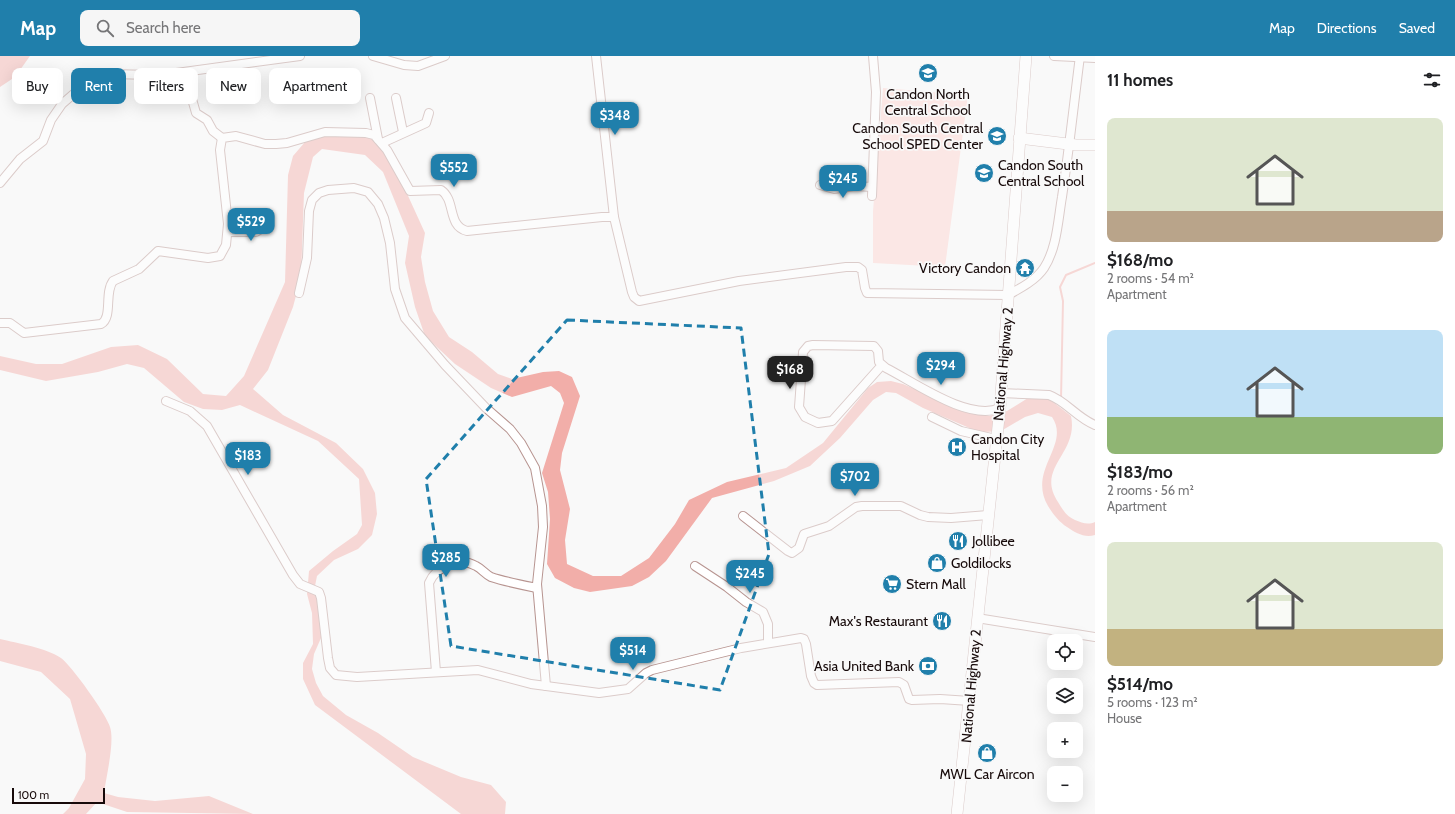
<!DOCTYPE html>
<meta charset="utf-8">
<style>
:root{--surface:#fff;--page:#f6f6f6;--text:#202124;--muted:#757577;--accent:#207fab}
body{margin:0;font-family:Cabin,sans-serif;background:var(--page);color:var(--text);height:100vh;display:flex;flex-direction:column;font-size:15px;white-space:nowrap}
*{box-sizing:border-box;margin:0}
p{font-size:13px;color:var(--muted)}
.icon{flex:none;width:22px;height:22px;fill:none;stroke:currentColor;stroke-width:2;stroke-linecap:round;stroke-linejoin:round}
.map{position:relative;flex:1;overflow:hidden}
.drawer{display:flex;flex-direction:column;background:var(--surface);width:360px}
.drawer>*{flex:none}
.banner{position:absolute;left:12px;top:12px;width:380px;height:36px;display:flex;gap:8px}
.buttons{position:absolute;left:1047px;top:578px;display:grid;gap:8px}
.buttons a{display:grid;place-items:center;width:36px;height:36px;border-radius:8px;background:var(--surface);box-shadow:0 4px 16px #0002;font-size:20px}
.scale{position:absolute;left:12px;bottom:10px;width:93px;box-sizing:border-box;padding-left:4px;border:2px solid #170a0a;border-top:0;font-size:11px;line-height:14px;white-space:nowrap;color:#170a0a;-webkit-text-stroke:3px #f9f9f9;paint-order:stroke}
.price{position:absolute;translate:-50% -34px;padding:0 9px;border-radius:8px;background:var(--accent);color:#fff;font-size:13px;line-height:26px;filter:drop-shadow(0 1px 2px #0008)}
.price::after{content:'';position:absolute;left:50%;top:24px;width:12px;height:9px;margin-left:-6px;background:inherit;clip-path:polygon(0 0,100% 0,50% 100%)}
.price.on{background:#222;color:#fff}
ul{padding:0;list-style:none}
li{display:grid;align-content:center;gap:8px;height:212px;padding:0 12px}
li span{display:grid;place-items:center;height:124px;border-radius:8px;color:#555}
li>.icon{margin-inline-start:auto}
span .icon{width:72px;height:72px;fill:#fffc;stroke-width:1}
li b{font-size:17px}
h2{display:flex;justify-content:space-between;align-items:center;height:48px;padding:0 12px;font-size:17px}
.tag{padding:0 14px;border-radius:8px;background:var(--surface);box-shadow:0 4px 16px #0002;font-size:14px;line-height:36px}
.tag.on{background:var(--accent);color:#fff}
header{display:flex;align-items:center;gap:24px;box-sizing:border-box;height:56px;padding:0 20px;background:var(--accent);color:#fff}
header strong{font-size:19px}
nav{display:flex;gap:22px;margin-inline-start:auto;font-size:14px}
.search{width:280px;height:36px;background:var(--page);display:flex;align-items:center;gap:10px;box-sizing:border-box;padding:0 14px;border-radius:8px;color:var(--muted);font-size:15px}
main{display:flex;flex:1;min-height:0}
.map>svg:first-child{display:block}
</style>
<header>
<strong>Map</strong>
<div class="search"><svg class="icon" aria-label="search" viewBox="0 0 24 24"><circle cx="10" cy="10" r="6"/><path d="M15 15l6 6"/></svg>Search here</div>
<nav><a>Map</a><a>Directions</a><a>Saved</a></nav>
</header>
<main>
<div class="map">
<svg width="1095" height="758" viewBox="0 0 1095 758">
<rect width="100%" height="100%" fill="#f9f9f9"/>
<polygon fill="#fcd1cd" points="883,32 968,39 945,211 873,207 873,155"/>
<g fill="#f2aea9">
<polygon points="0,0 30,0 15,21 0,31"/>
<path d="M321 80H367L380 89 399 120 425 177 421 201 425 226 433 255 449 281 472 296 498 318 512 323 543 316 559 315 572 321 580 340 562 397 560 414 570 453 565 484 567 508 593 520H621L649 502 675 468 689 444 727 426 786 412 823 387 868 332 877 326 891 325 903 328 963 354 989 360 1007 355 1028 342H1048L1071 360C1079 398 1035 411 1058 446 1063 454 1066 460 1075 464 1082 467 1088 469 1095 466V479C1084 482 1076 477 1067 471 1059 466 1053 458 1048 450 1027 414 1071 389 1052 361L1038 357 1025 361 1001 375 984 376 974 374 923 352 896 337 886 336 873 344 840 382 810 410 774 425 712 442 666 505 649 521 632 530 590 536 574 532 555 522 547 508 550 463 548 436 542 417 564 347 560 337 551 330 512 341 491 332 455 308 425 280 415 251 405 207 409 180 383 116 365 99 322 93 313 101 304 137 301 221 293 251 268 314 253 333 283 359 336 387 363 413 375 437 377 458 372 479 358 493 334 504 317 520 314 535 320 547 321 582 314 598 312 613 316 627 323 640 346 659 378 677 413 701 461 721 491 729 506 746 505 758H461L315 649 303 623V607L313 588 312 557 307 538 309 515 333 495 357 478 362 469 359 423 318 385 240 349 222 354 203 353 184 346 144 312 127 308 98 316 46 325 0 314V300L36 308H62L111 291 138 289 167 303 203 338 226 340 244 320 285 226 288 119 293 100 305 86Z"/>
<path d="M0 583C17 587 47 592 61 602 71 609 107 659 110 671 115 685 106 722 104 737L118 741 155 745 209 740 253 758 127 756 97 746 86 758H63L69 752 85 723 86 698 70 643 41 616 0 605Z"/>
</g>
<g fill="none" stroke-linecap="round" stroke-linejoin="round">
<polyline stroke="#f2aea9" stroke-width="2" points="1061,343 1063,245 1060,231 1066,219 1095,207"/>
<defs>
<g id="minor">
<polyline points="373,0 404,9 418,10 445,0"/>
<polyline points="596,0 614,161"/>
<polyline points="1054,0 1095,2"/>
<polyline points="188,16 188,29 196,57 207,64 213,75 222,82"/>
<polyline points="370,42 378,83"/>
<polyline points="396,42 403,76"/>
<polyline points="382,87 426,67 429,57"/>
<polyline points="0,127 20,103 43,85 51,64 62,48 92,22 111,18 152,19 169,18 300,0"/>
<polyline points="820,129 834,133 855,130 872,131"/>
<polyline points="872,140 876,36 873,0"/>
<polyline points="228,176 256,176 267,169"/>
<polyline points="299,237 307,202 309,155 312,144 319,137 328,134 354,132 368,136 378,148 384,162 390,187 395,233 405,262 445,309 486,352 510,373 521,387 535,412 542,450 543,471 537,528 546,630"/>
<path d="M0 267H10L24 277 101 268C113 261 104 237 113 225L139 213 158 195 208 202 220 200 226 189 228 168 220 94 222 82 236 80 265 88H276L287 87 325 76 366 77 374 79 387 94 410 135 441 134C456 144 447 170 467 175L602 161H614L632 236 634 241 639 245 739 225 846 211H858L862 214 865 232 867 237 1008 239C1021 232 1036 224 1044 212 1057 192 1058 164 1062 141 1069 94 1074 47 1080 0"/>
<path d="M882 309 832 365 818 367 805 361 799 351 803 296 808 290 813 289 874 290 878 295 879 306 886 312C914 326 969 366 1000 352"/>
<path d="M1001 337 1049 339C1066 345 1077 362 1095 369"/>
<polyline points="166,345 190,355 207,370 293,519 300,528 319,536 321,542 328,602 330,612 336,619 357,621 478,614 531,628 599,637 628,633 646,617 652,614 741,592 801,582 804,583 806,588 811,620 814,627 817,629 899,626 904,629 909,643 912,644 940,643 970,645"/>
<polyline points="932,361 961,375 996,383"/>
<polyline points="743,460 788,495 792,497 799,492 804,478 829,470 856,451 862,450 901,450 920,459 928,461 951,462 988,459"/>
<polyline points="695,510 727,531 746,546 763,556 768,568 768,587"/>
<polyline points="977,562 1095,581"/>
<path d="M436 616 429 527C436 510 460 501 476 510 482 513 485 518 491 521 506 526 522 529 537 532"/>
</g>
<g id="major">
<polyline points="1019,82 1076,89 1095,89"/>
<polyline points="957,758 1000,352 1026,0"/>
</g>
</defs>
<use href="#minor" stroke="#b79490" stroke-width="10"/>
<use href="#major" stroke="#b79490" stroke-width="12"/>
<use href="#minor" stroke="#fff" stroke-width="8"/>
<use href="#major" stroke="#fff" stroke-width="11"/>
</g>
<path d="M0 0H1095V758H0ZM567 264 741 272 769 498 720 634 451 590 426 423Z" fill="#f9f9f9" fill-opacity=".55" fill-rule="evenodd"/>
<path fill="none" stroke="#207fab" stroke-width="3" stroke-dasharray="8 5" stroke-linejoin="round" d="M567 264 741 272 769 498 720 634 451 590 426 423Z"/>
<defs>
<symbol id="school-disc" viewBox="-11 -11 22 22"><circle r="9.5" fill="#207fab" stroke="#f9f9f9"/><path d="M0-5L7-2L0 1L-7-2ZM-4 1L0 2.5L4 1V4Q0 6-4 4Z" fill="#fff"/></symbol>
<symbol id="temple-disc" viewBox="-11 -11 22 22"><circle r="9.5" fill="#207fab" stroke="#f9f9f9"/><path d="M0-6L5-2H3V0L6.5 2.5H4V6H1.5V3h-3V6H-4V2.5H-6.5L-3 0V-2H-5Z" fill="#fff"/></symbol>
<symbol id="hospital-disc" viewBox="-11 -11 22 22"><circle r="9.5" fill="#207fab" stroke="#f9f9f9"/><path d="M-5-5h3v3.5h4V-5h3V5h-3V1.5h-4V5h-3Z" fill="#fff"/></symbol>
<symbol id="restaurant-disc" viewBox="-11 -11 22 22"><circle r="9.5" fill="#207fab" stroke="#f9f9f9"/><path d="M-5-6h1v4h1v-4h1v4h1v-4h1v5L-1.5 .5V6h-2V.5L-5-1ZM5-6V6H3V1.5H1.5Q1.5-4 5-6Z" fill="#fff"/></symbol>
<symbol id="shop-disc" viewBox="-11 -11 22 22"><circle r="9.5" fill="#207fab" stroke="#f9f9f9"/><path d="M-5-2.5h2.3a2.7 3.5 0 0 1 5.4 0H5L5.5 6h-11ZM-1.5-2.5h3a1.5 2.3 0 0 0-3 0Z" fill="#fff"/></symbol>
<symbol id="supermarket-disc" viewBox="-11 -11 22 22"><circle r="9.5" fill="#207fab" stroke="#f9f9f9"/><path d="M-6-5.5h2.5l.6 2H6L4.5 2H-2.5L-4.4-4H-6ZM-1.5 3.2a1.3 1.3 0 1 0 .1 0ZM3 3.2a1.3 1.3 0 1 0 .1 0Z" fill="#fff"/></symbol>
<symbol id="bank-disc" viewBox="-11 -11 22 22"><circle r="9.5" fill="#207fab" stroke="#f9f9f9"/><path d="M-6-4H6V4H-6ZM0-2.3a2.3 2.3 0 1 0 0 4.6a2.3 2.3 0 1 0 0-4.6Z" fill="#fff"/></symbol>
</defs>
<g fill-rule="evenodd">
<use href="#school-disc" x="917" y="6" width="22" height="22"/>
<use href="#school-disc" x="986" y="69" width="22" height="22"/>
<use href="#school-disc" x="973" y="106" width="22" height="22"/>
<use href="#temple-disc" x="1014" y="201" width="22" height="22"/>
<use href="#hospital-disc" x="946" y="380" width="22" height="22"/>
<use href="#restaurant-disc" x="947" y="474" width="22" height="22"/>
<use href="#shop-disc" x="926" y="496" width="22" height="22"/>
<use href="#supermarket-disc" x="881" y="517" width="22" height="22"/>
<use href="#restaurant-disc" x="931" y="554" width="22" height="22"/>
<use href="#bank-disc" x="917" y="599" width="22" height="22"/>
<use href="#shop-disc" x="976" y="686" width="22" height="22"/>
</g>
<g text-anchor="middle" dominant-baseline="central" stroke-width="3.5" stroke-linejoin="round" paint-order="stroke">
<g font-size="14" fill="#170a0a" stroke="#f9f9f9" text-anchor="start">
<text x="928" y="38" text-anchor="middle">Candon North<tspan x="928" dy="16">Central School</tspan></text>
<text x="983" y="72" text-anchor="end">Candon South Central<tspan x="983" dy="16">School SPED Center</tspan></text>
<text x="998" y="109">Candon South<tspan x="998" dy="16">Central School</tspan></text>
<text x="1011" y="212" text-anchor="end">Victory Candon</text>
<text x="971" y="383">Candon City<tspan x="971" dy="16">Hospital</tspan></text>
<text x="972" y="485">Jollibee</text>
<text x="951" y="507">Goldilocks</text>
<text x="906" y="528">Stern Mall</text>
<text x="928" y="565" text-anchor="end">Max's Restaurant</text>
<text x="914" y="610" text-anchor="end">Asia United Bank</text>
<text x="987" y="718" text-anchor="middle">MWL Car Aircon</text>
</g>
<g font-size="14" fill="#170a0a" stroke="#f9f9f9">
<text transform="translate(1003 308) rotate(-85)">National Highway 2</text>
<text transform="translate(971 630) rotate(-85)">National Highway 2</text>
</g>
</g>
</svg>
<div class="buttons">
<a><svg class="icon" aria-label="locate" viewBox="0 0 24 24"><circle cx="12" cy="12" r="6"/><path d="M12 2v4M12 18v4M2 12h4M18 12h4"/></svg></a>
<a><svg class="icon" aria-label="layers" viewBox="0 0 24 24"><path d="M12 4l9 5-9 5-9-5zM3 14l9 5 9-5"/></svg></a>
<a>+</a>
<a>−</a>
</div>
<div class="scale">100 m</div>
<b class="price" style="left:615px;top:80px">$348</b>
<b class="price" style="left:454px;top:132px">$552</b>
<b class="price" style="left:843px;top:143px">$245</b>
<b class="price" style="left:251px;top:186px">$529</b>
<b class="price" style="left:941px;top:330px">$294</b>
<b class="price on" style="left:790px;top:334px">$168</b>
<b class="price" style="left:248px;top:420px">$183</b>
<b class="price" style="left:855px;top:441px">$702</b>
<b class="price" style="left:446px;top:522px">$285</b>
<b class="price" style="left:750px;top:538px">$245</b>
<b class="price" style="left:633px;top:615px">$514</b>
<div class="banner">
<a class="tag">Buy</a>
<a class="tag on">Rent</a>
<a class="tag">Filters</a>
<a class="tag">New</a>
<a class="tag">Apartment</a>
</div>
</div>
<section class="drawer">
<h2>11 homes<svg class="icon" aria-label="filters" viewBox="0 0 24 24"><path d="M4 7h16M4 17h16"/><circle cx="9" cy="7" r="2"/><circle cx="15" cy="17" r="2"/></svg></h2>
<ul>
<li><span style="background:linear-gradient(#dfe7d0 75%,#b9a48a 0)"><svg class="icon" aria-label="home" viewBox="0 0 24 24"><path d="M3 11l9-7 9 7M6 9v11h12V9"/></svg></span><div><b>$168/mo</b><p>2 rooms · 54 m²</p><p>Apartment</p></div></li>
<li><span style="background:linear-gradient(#bfe0f5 70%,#8fb573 0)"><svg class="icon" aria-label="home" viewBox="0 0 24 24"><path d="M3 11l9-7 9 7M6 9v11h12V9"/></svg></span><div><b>$183/mo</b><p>2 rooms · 56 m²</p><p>Apartment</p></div></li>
<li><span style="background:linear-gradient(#dfe7d0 70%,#c2b280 0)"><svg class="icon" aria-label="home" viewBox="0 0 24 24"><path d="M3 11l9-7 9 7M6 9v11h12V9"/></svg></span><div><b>$514/mo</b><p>5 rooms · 123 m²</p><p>House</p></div></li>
</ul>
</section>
</main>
